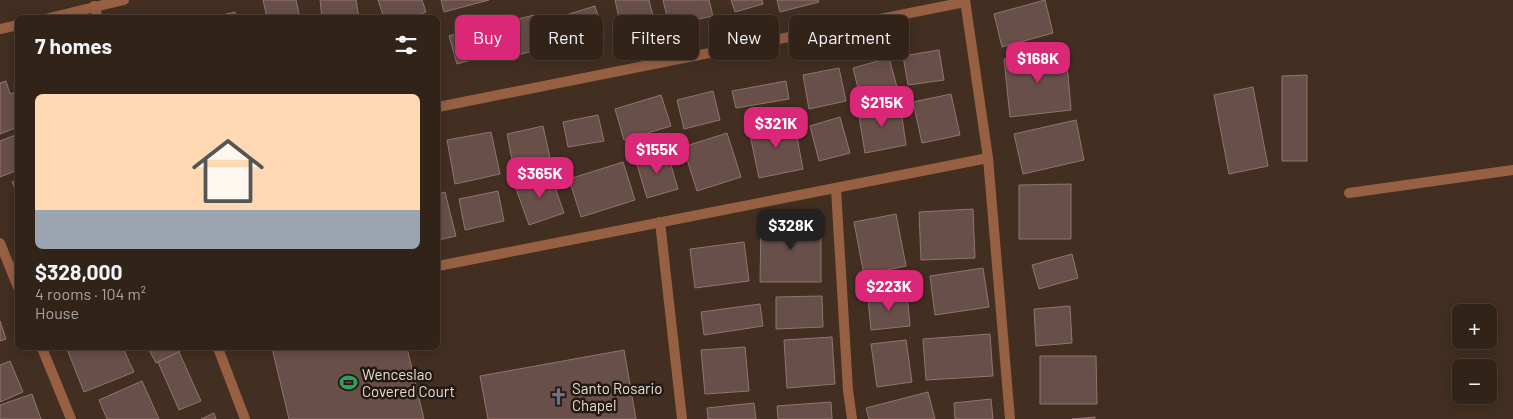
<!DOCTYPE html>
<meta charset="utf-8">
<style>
:root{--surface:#322319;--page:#3d2f26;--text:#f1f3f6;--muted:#a8a4a2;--line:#4d4038;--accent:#db2777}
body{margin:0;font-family:Barlow,sans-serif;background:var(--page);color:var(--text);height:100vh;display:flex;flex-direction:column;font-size:19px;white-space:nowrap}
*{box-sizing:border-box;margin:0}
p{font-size:16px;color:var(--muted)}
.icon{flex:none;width:28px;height:28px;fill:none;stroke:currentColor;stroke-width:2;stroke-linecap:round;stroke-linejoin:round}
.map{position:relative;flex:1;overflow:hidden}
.side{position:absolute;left:15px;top:15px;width:425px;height:335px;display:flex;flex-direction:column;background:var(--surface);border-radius:8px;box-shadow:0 2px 12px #0003,0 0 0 1px var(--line)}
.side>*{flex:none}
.guide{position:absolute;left:455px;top:15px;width:475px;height:45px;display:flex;gap:10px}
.tools{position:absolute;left:1452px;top:304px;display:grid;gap:10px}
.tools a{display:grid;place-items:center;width:45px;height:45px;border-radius:8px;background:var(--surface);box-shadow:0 2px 12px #0003,0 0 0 1px var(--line);font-size:25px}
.price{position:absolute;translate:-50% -42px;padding:0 11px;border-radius:10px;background:var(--accent);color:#fff;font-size:16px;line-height:32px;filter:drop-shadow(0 1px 2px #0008)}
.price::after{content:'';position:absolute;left:50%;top:30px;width:15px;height:11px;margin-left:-8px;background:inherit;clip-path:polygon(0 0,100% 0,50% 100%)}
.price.current{background:#222;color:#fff}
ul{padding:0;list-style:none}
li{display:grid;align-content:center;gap:10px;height:265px;padding:0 20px}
li span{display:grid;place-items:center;height:155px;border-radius:8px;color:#555}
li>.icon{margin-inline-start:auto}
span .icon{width:90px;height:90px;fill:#fffc;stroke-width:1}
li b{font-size:21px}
h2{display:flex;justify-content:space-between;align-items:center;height:60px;padding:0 20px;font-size:21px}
.tag{padding:0 18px;border-radius:8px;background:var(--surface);box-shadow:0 2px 12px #0003,0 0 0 1px var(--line);font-size:18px;line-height:45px}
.tag.current{background:var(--accent);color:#fff}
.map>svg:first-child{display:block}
</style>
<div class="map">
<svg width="1513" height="419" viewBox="0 0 1513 419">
<rect width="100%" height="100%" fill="#422f21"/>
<g fill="#694f49" stroke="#91756f">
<polygon points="263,0 296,0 300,18 267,18"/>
<polygon points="320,0 356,0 359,18 322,18"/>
<polygon points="378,0 422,0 426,12 408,18 384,18"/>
<polygon points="441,0 489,0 444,12"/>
<polygon points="615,0 649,0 657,32 624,40"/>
<polygon points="663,0 709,0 713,16 669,25"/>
<polygon points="731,0 762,0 763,4 735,12"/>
<polygon points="777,0 818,0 819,2 780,12"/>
<polygon points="1045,0 1053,33 1002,47 994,14"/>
<polygon points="595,6 604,35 565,47 556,18"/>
<polygon points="235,12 236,18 210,18"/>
<polygon points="534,15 542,49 504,58 495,25"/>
<polygon points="481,27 489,55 457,64 449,36"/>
<polygon points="939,50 944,80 908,85 903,56"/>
<polygon points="1066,52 1071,110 1010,117 1004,59"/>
<polygon points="889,58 897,87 860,96 853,68"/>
<polygon points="839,68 846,101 809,109 803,75"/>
<polygon points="1307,75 1307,161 1282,161 1282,76"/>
<polygon points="6,81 10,94 18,91 18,127 0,134 0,83"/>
<polygon points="786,81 789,99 736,108 732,91"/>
<polygon points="1253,87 1268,166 1229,174 1214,95"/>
<polygon points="713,91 720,120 684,129 677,100"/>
<polygon points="951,94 960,135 922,143 913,102"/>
<polygon points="661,95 671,126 624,140 615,109"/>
<polygon points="900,103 906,145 865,153 858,110"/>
<polygon points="598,115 604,141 568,147 563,122"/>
<polygon points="840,117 850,153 819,161 810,126"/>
<polygon points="1076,120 1084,160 1023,174 1014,134"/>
<polygon points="794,121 803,169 759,178 749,130"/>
<polygon points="543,126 552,167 515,175 507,134"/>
<polygon points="491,132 500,174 455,184 447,140"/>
<polygon points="727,133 741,177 697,191 683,147"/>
<polygon points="18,134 18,170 0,177 0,141"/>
<polygon points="667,152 678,189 647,198 636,161"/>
<polygon points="623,162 635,200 581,217 569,179"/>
<polygon points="550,173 564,213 529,225 515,186"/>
<polygon points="18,180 18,195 12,182"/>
<polygon points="1071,184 1071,239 1019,239 1019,185"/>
<polygon points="498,191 504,221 465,230 459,199"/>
<polygon points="445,192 456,236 438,240 438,194"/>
<polygon points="973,209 975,258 921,260 919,212"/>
<polygon points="896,214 906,266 864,275 854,222"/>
<polygon points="821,220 821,282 760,282 761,221"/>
<polygon points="744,242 749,281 695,288 690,249"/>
<polygon points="1072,254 1078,278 1039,289 1032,265"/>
<polygon points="983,268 989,307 935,315 930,276"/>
<polygon points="907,294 910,326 871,330 868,298"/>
<polygon points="822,296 823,327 776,329 776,297"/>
<polygon points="760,304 763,326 704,335 701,312"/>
<polygon points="1070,306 1072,343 1036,346 1034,309"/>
<polygon points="0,321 6,339 0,341"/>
<polygon points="990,334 993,376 926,380 923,339"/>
<polygon points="832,337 835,384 787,388 784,340"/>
<polygon points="906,340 912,382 877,387 871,344"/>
<polygon points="745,347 749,391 705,394 701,350"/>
<polygon points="70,348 123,348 134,372 84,392 67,349"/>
<polygon points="148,348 183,348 184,349 156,363"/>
<polygon points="272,348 407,348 424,419 289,419"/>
<polygon points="624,350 636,419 488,419 480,376"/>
<polygon points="179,352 201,401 179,410 158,362"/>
<polygon points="1040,356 1096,356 1097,404 1040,404"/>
<polygon points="10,361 23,392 0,402 0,365"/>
<polygon points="142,381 159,419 107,419 99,400"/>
<polygon points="928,392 935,419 869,419 866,408"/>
<polygon points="32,394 41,419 0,419 0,405"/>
<polygon points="991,399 993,419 955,419 954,403"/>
<polygon points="831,402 832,419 778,419 777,406"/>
<polygon points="754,403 756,419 708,419 707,408"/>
<polygon points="214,413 216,419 201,419"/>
<polygon points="1095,417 1095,419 1072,419"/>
</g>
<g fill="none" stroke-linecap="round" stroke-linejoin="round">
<g stroke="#986043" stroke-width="10">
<polyline points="965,0 988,158 1010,419"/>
<polyline points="94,6 98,18"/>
<polyline points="49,18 124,0"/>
<polyline points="0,29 18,25"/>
<polyline points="438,107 965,2"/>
<polyline points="836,189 848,390 852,419"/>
<polyline points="1349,193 1513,170"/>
<polyline points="660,222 682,419"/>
<polyline points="0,243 18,287"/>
<path d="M438 266C621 229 805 195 988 158"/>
<polyline points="42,348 71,419"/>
<polyline points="218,348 245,419"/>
</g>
</g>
<defs>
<symbol id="stadium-bare" viewBox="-9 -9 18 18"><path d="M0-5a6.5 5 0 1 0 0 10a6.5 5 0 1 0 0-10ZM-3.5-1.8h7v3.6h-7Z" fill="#2e9e5b" stroke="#221913" stroke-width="2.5" paint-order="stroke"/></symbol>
<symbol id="church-bare" viewBox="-9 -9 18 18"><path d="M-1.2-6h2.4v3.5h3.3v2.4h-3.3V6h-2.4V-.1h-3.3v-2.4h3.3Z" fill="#6b7280" stroke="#221913" stroke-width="2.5" paint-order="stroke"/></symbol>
</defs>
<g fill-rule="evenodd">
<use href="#stadium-bare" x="336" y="370" width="25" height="25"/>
<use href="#church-bare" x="546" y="384" width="25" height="25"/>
</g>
<g text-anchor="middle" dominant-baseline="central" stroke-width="5" stroke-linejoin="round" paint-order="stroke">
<g font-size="15" fill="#e7dbd2" stroke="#221913" text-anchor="start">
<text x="362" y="374">Wenceslao<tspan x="362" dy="17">Covered Court</tspan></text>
<text x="572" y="388">Santo Rosario<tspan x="572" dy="17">Chapel</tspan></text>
</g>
</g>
</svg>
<div class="tools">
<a>+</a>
<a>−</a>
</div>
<b class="price" style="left:1038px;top:84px">$168K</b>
<b class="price" style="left:882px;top:128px">$215K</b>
<b class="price" style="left:776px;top:149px">$321K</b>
<b class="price" style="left:657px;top:175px">$155K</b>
<b class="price" style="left:540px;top:199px">$365K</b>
<b class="price current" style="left:791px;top:251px">$328K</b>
<b class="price" style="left:889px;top:312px">$223K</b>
<div class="guide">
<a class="tag current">Buy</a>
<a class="tag">Rent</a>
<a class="tag">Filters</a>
<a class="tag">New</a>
<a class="tag">Apartment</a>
</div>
<section class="side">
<h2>7 homes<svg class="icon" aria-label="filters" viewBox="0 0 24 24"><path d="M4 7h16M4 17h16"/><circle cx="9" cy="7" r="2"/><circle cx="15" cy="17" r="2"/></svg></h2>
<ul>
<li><span style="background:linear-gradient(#ffd9b3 75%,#9aa5b1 0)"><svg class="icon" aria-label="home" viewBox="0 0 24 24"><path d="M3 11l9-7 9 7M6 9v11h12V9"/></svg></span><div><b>$328,000</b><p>4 rooms · 104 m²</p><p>House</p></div></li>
</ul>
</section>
</div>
